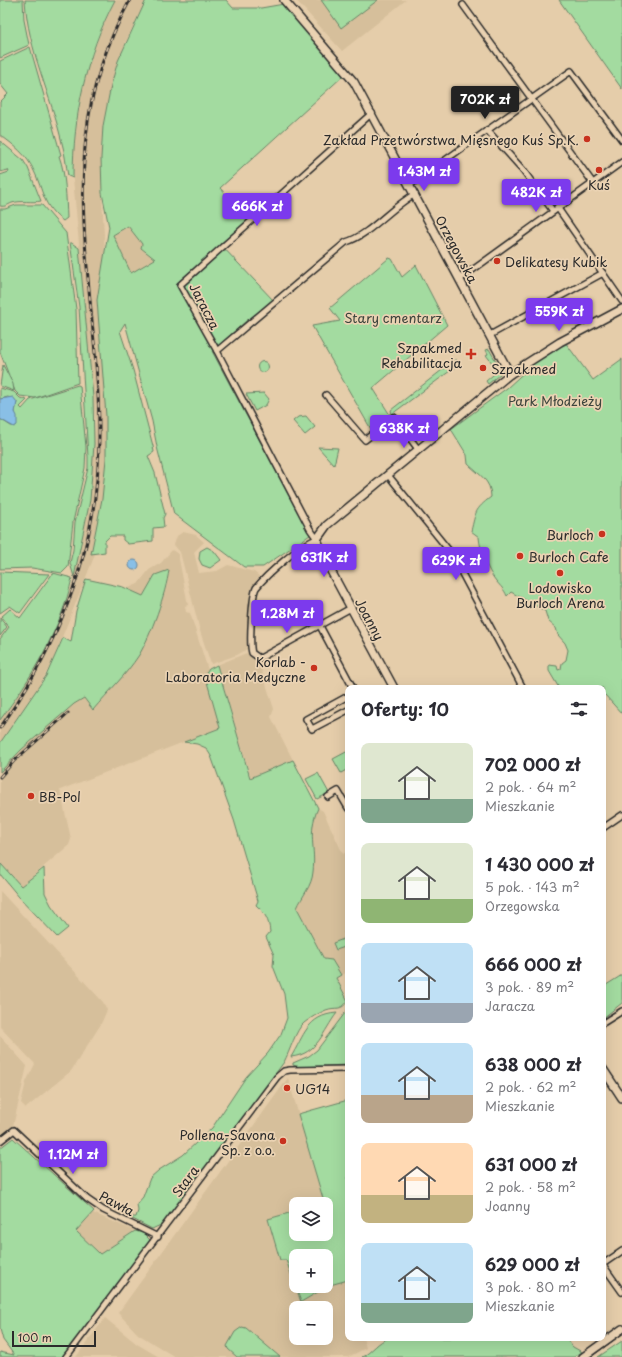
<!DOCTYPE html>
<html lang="pl">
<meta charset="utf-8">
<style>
:root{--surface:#fff;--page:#f7f7f7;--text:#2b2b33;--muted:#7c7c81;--accent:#7c3aed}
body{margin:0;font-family:"Playpen Sans",sans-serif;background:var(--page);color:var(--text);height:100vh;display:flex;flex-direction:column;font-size:15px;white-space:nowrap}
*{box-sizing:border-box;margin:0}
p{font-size:13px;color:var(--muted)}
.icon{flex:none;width:22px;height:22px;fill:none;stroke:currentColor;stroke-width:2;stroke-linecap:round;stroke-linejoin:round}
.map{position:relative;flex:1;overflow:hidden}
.side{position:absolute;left:345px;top:685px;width:261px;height:656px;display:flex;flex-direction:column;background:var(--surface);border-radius:8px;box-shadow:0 4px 16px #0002}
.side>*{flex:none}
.tools{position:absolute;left:289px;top:1197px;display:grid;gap:8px}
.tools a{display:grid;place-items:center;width:44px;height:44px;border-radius:8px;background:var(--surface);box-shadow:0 4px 16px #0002;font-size:20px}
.scale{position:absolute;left:12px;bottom:10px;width:84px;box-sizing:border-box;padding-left:4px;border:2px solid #2b2b2b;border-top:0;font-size:11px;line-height:14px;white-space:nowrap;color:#2b2b2b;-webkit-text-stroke:3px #ead2b2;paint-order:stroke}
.price{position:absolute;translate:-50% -34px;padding:0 9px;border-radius:4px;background:var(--accent);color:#fff;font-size:13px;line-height:26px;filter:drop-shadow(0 1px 2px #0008)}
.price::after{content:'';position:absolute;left:50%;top:24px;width:12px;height:9px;margin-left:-6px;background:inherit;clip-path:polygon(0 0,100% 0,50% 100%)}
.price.active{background:#222;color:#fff}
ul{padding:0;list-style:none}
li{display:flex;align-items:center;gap:12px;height:100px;padding:0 16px}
li span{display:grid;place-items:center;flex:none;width:112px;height:80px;border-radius:8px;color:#555}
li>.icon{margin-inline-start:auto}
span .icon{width:48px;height:48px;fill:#fffc;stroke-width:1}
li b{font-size:17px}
h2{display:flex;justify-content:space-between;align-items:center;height:48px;padding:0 16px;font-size:17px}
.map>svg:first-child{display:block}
</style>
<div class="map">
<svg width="622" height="1357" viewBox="0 0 622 1357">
<rect width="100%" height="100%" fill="#e5cdaa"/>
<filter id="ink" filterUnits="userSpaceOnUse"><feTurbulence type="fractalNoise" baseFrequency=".025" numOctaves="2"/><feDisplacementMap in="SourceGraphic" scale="8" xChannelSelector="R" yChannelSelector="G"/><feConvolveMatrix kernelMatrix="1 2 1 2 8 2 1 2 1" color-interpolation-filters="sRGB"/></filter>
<g filter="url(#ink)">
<g fill="#d6bf9b" fill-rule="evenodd">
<polygon points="115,0 146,0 126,41 115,72 105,115 101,148 101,175 112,396 102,531 94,557 53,660 39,686 0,743 0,720 25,685 43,653 60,616 73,583 90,500 95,419 73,178 74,148 82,90 86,73 101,31"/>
<polygon points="296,0 406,0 342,51"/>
<polygon points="128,226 143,244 141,248 155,259 131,273 113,235"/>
<polygon points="183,532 196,535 204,542 194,552 199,573 217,571 228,565 254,572 259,576 250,592 247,649 237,655 211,664 200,631 180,552 174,545 177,536"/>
<polygon points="172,550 178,554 188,605 185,606 186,612 190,613 208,670 205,675 220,728 60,790 71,839 69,845 21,886 1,864 0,865 0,772 21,750 74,704 84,698 93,710 134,661 147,638 167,585 169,571 155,575 143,596 126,589 138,584 149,570 161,563"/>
<polygon points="249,652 257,656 274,709 271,717 293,760 251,778 217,665"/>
<polygon points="318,808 323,811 343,854 348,851 348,931 344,932 346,938 336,950 348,946 348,972 341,975 332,960 324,959 297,908 311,880 314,861 311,832 313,821"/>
<polygon points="0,891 103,1002 107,1010 101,1024 71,1071 26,1108 21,1103 26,1082 35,1064 0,1027"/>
<polygon points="0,1036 27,1066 13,1126 11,1130 0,1138"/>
<path d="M288 1078 324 1202 296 1204V1211L268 1219 280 1260 286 1259 301 1302 330 1285 348 1280V1338H363L366 1348 348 1357H175L138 1334 118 1313ZM296 1308H326V1338H296Z"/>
<polygon points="93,1213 135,1231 100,1255 75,1231"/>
<polygon points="105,1318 137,1344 159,1357 76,1357"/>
</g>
<g fill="#a3dba0" stroke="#678366" fill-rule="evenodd">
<polygon points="0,0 23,0 24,20 29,45 0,58"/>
<path d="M25 0H115C86 55 73 116 73 178L68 176C66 165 65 153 62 143 51 95 28 50 25 0Z"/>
<path d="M146 0H226L233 8H261L284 4 329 56 343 76 220 188 249 220 220 244 274 301 246 321 212 351 310 535 263 567H244L174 514 157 447 152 421 125 323 120 331 133 370 153 446 154 452 148 456 155 473 165 514 163 518 164 527 153 528V541L128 544 123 540V536H110L105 541V552L91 554 102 499 106 459V416L97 300 109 227 102 193 101 158 103 126 111 85 118 61ZM128 226 142 244 141 248 155 259 131 273 113 235Z"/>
<polygon points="321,0 378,0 341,28"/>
<polygon points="559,0 622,0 622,89"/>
<path d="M30 47 61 155 59 156C66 175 66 198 67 218L63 221C42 205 44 192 34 171 28 156 13 144 0 135V102L8 94 0 84V61Z"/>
<path d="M0 141 23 160 28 168 41 201C32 203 21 200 12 203 7 205 6 207 0 206V175L9 172 8 170 0 172Z"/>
<polygon points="16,205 42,205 66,233 76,309 78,383 35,398 20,396 15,391 0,352 0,209 5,209"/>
<polygon points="70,242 79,248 93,397 94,444 90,500 74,577 70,563 73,550 75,522 88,468 88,457 79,307"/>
<polygon points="389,258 392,259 402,277 416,265 447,325 373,388 390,415 372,431 312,326 340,321 330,308"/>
<path d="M565 342 593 380 622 359V714L605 695H603V688H559L549 671V665L557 666 558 670 561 669 562 663 566 660 568 650 565 643 558 635 556 628 548 621 545 611 511 592 507 596C504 589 501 587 496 581 487 570 480 550 479 537L471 531C476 512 474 510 491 497 491 480 479 475 468 464L467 455 451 429 507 388 542 356Z"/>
<polygon points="489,349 501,370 500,374 488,384 486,381 500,369 495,363 493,364 486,355 488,354 486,350"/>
<polygon points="456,359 458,365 392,414 391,410"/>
<circle cx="263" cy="367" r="5.5"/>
<polygon points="3,365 13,384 14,391 0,386"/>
<polygon points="78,385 80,386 86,447 85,468 73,522 68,567 62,573 32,568 0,569 0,419 11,426 16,426 15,412 17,402 8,397 0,399 0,388 14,392 20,398 27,400 20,407 22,409 30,400"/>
<polygon points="264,393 269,399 266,405 255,411 246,394"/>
<polygon points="306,416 315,427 305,435 293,421 298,417"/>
<polygon points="318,447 338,448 334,465"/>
<polygon points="207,547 214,551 221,560 210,568 202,565 199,559 200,551"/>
<path d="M169 570C166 593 151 635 139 655 126 675 108 692 93 710L84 698 74 704 21 750 0 772V743L46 676 63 638 71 642 76 611 86 579 123 587 143 596 155 575Z"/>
<polygon points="0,572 49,574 20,613 10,606 0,613"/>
<path d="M53 573 72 578C62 628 30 680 0 720V639L9 627 1 617 10 609 20 618Z"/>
<polygon points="0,618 7,627 0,636"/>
<path d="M217 665 250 778 293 760 318 808C307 834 316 847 313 872 312 886 302 896 297 908L324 959 332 960 341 975 336 978 348 1001C340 1012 337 1006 326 1010 319 1013 310 1018 304 1023 296 1029 290 1051 284 1062L165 1223 152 1229 129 1217H136L138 1211 137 1204 143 1197 150 1178 159 1170 183 1155 212 1128 246 1077 268 1053 281 1034 287 1018 284 994 273 966 274 955 266 937 270 932C269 920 265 913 256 905L258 901 234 820 211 756 206 748 197 744 184 742 220 728 205 675 209 669Z"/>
<polygon points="348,751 348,769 341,773 333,759"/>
<polygon points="318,773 329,793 317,799 306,779"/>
<polygon points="1,864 21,886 44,868 45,893 51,905 68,928 57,937 19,897 0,874"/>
<polygon points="348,931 348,946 336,950 333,943 346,938 344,932"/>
<polygon points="622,975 622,1003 603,1018 603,987"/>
<polygon points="348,1009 348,1065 300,1067 293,1065 293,1063 309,1056 317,1050"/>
<path d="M337 1013C323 1031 318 1054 291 1057 304 1036 307 1015 337 1013Z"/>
<path d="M348 1100V1280L330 1285 301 1302 286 1260H280L268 1219 296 1211V1234H326V1204H318L324 1202 298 1114ZM296 1256H326V1286H296Z"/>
<polygon points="13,1138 94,1211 76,1231 100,1254 135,1231 143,1233 150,1240 149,1244 63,1357 0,1357 0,1352 14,1355 3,1340 0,1329 0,1148"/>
<polygon points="242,1327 246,1328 280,1357 237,1357 228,1349 227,1346 235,1332"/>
<path d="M389 1338H565L573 1347 582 1352 574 1357H362C372 1352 378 1341 389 1338Z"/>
<polygon points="622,1341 622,1357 598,1357"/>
</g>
<g fill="#89bfe6" stroke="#63849b">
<polygon points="13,397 17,402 15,412 17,416 17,425 14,427 0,419 0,399"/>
<circle cx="134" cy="565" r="5"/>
</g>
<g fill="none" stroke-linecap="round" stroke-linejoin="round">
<defs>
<g id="street">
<polyline points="463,5 593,183"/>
<polyline points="487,130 523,170 553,211"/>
<polyline points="410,185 571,71 622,140"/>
<polyline points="557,207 622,301"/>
<polyline points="460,279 622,162"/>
<polyline points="490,335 603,273"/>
<path d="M217 351 346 242C370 235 391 207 415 194"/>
<polyline points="326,395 365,440 394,417 418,449"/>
<polyline points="388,475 451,553 523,688"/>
<path d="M351 608 262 657 259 658 252 653C249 644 252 596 256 588 266 575 302 543 317 539L310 529 217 351 180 285 372 113"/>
<polyline points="320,626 353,688"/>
<polyline points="348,696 306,719 312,729 348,710"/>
<polyline points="328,797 338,791 348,808"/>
<polyline points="603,828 622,815"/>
<polyline points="603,1023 622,1011"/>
<polyline points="0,1141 14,1130 87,1199 103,1210 158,1237"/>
<polyline points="603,1264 622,1251"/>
<polyline points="603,1265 622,1292"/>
<polyline points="66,1357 277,1077 284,1071 290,1070 348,1069"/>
</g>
<g id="secondary">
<polyline points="284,0 354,82 510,374"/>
<polyline points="394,688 324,558 317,539 327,525 510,374 560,342 622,309"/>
<polyline points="603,1069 622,1098"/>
<polyline points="583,1357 622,1329"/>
</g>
</defs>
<use href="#street" stroke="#2b2b2b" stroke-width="8"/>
<use href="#secondary" stroke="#2b2b2b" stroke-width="10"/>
<use href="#street" stroke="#ead2b2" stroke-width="5"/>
<use href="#secondary" stroke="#ead2b2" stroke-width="7"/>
<polyline stroke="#2b2b2b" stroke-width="1" points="591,1357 622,1334"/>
<defs>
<g id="rail">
<path d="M0 728C61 642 99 544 99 437 100 339 75 235 86 137 91 89 107 42 130 0"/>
<polyline points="0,777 14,761 68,713"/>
</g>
</defs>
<use href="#rail" stroke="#2b2b2b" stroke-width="3"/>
<use href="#rail" stroke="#ead2b2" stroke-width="1.5" stroke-dasharray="4.5" stroke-linecap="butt"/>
</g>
</g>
<g fill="#c8321e" stroke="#ead2b2" stroke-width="1.5">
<circle cx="587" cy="139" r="4"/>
<circle cx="599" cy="170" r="4"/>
<circle cx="497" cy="261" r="4"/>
<path d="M469 348h4v4h4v4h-4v4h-4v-4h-4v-4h4z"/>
<circle cx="483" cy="368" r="4"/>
<circle cx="602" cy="534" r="4"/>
<circle cx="520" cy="556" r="4"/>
<circle cx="560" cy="573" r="4"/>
<circle cx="314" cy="668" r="4"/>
<circle cx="31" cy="796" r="4"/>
<circle cx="287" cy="1088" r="4"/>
<circle cx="283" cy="1141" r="4"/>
</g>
<g text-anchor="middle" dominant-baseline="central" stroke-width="3.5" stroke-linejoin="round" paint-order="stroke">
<g font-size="13" fill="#2b2b2b" stroke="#ead2b2" text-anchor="end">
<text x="579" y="139">Zakład Przetwórstwa Mięsnego Kuś Sp.K.</text>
<text x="599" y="184" text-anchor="middle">Kuś</text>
<text x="505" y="261" text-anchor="start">Delikatesy Kubik</text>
<text x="462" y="347">Szpakmed<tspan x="462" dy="15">Rehabilitacja</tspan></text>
<text x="491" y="368" text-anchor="start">Szpakmed</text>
<text x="594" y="534">Burloch</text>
<text x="528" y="556" text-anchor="start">Burloch Cafe</text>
<text x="560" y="587" text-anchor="middle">Lodowisko<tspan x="560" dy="15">Burloch Arena</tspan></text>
<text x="306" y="661">Korlab -<tspan x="306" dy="15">Laboratoria Medyczne</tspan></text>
<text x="39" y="796" text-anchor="start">BB-Pol</text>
<text x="295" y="1088" text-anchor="start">UG14</text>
<text x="275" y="1134">Pollena-Savona<tspan x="275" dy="15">Sp. z o.o.</tspan></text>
</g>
<g font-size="13" fill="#2b2b2b" stroke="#ead2b2">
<text transform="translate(457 249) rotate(62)">Orzegowska</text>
<text transform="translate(205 306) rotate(63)">Jaracza</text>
<text transform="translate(370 619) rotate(62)">Joanny</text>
<text transform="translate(185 1181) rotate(-54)">Stara</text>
<text transform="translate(117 1203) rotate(28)">Pawła</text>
</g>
<g font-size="13" fill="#3d453d" stroke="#ead2b2">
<text x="393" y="317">Stary cmentarz</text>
<text x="555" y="400">Park Młodzieży</text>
</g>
</g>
</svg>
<div class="tools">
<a><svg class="icon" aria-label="layers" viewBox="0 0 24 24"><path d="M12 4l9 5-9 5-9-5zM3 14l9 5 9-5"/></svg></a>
<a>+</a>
<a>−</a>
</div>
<div class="scale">100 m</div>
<b class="price active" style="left:485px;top:120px">702K zł</b>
<b class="price" style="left:424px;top:192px">1.43M zł</b>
<b class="price" style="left:536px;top:213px">482K zł</b>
<b class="price" style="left:257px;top:227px">666K zł</b>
<b class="price" style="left:559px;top:332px">559K zł</b>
<b class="price" style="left:404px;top:449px">638K zł</b>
<b class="price" style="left:324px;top:578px">631K zł</b>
<b class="price" style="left:456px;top:581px">629K zł</b>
<b class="price" style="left:287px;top:634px">1.28M zł</b>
<b class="price" style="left:73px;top:1175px">1.12M zł</b>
<section class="side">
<h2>Oferty: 10<svg class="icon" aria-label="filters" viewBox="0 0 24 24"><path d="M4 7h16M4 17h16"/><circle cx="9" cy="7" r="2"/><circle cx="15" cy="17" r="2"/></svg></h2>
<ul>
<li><span style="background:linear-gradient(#dfe7d0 70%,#7fa58c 0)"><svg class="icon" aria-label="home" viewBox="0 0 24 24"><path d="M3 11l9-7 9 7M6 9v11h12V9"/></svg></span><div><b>702 000 zł</b><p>2 pok. · 64 m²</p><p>Mieszkanie</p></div></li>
<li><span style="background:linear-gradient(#dfe7d0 70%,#8fb573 0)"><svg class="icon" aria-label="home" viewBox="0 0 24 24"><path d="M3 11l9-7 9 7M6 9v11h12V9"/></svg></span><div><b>1 430 000 zł</b><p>5 pok. · 143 m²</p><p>Orzegowska</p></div></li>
<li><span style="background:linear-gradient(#bfe0f5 75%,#9aa5b1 0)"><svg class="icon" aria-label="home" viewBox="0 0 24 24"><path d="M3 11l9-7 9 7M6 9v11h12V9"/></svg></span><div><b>666 000 zł</b><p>3 pok. · 89 m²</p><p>Jaracza</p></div></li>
<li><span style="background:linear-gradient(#bfe0f5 65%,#b9a48a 0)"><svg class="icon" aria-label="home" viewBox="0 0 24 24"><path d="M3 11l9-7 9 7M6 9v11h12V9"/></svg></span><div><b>638 000 zł</b><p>2 pok. · 62 m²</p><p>Mieszkanie</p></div></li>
<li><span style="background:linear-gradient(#ffd9b3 65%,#c2b280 0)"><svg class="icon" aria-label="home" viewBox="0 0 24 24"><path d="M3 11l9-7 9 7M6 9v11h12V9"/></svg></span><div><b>631 000 zł</b><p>2 pok. · 58 m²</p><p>Joanny</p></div></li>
<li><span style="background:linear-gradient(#bfe0f5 75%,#7fa58c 0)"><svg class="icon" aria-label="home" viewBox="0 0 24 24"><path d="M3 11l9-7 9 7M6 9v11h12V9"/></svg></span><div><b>629 000 zł</b><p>3 pok. · 80 m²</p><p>Mieszkanie</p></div></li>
</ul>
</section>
</div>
